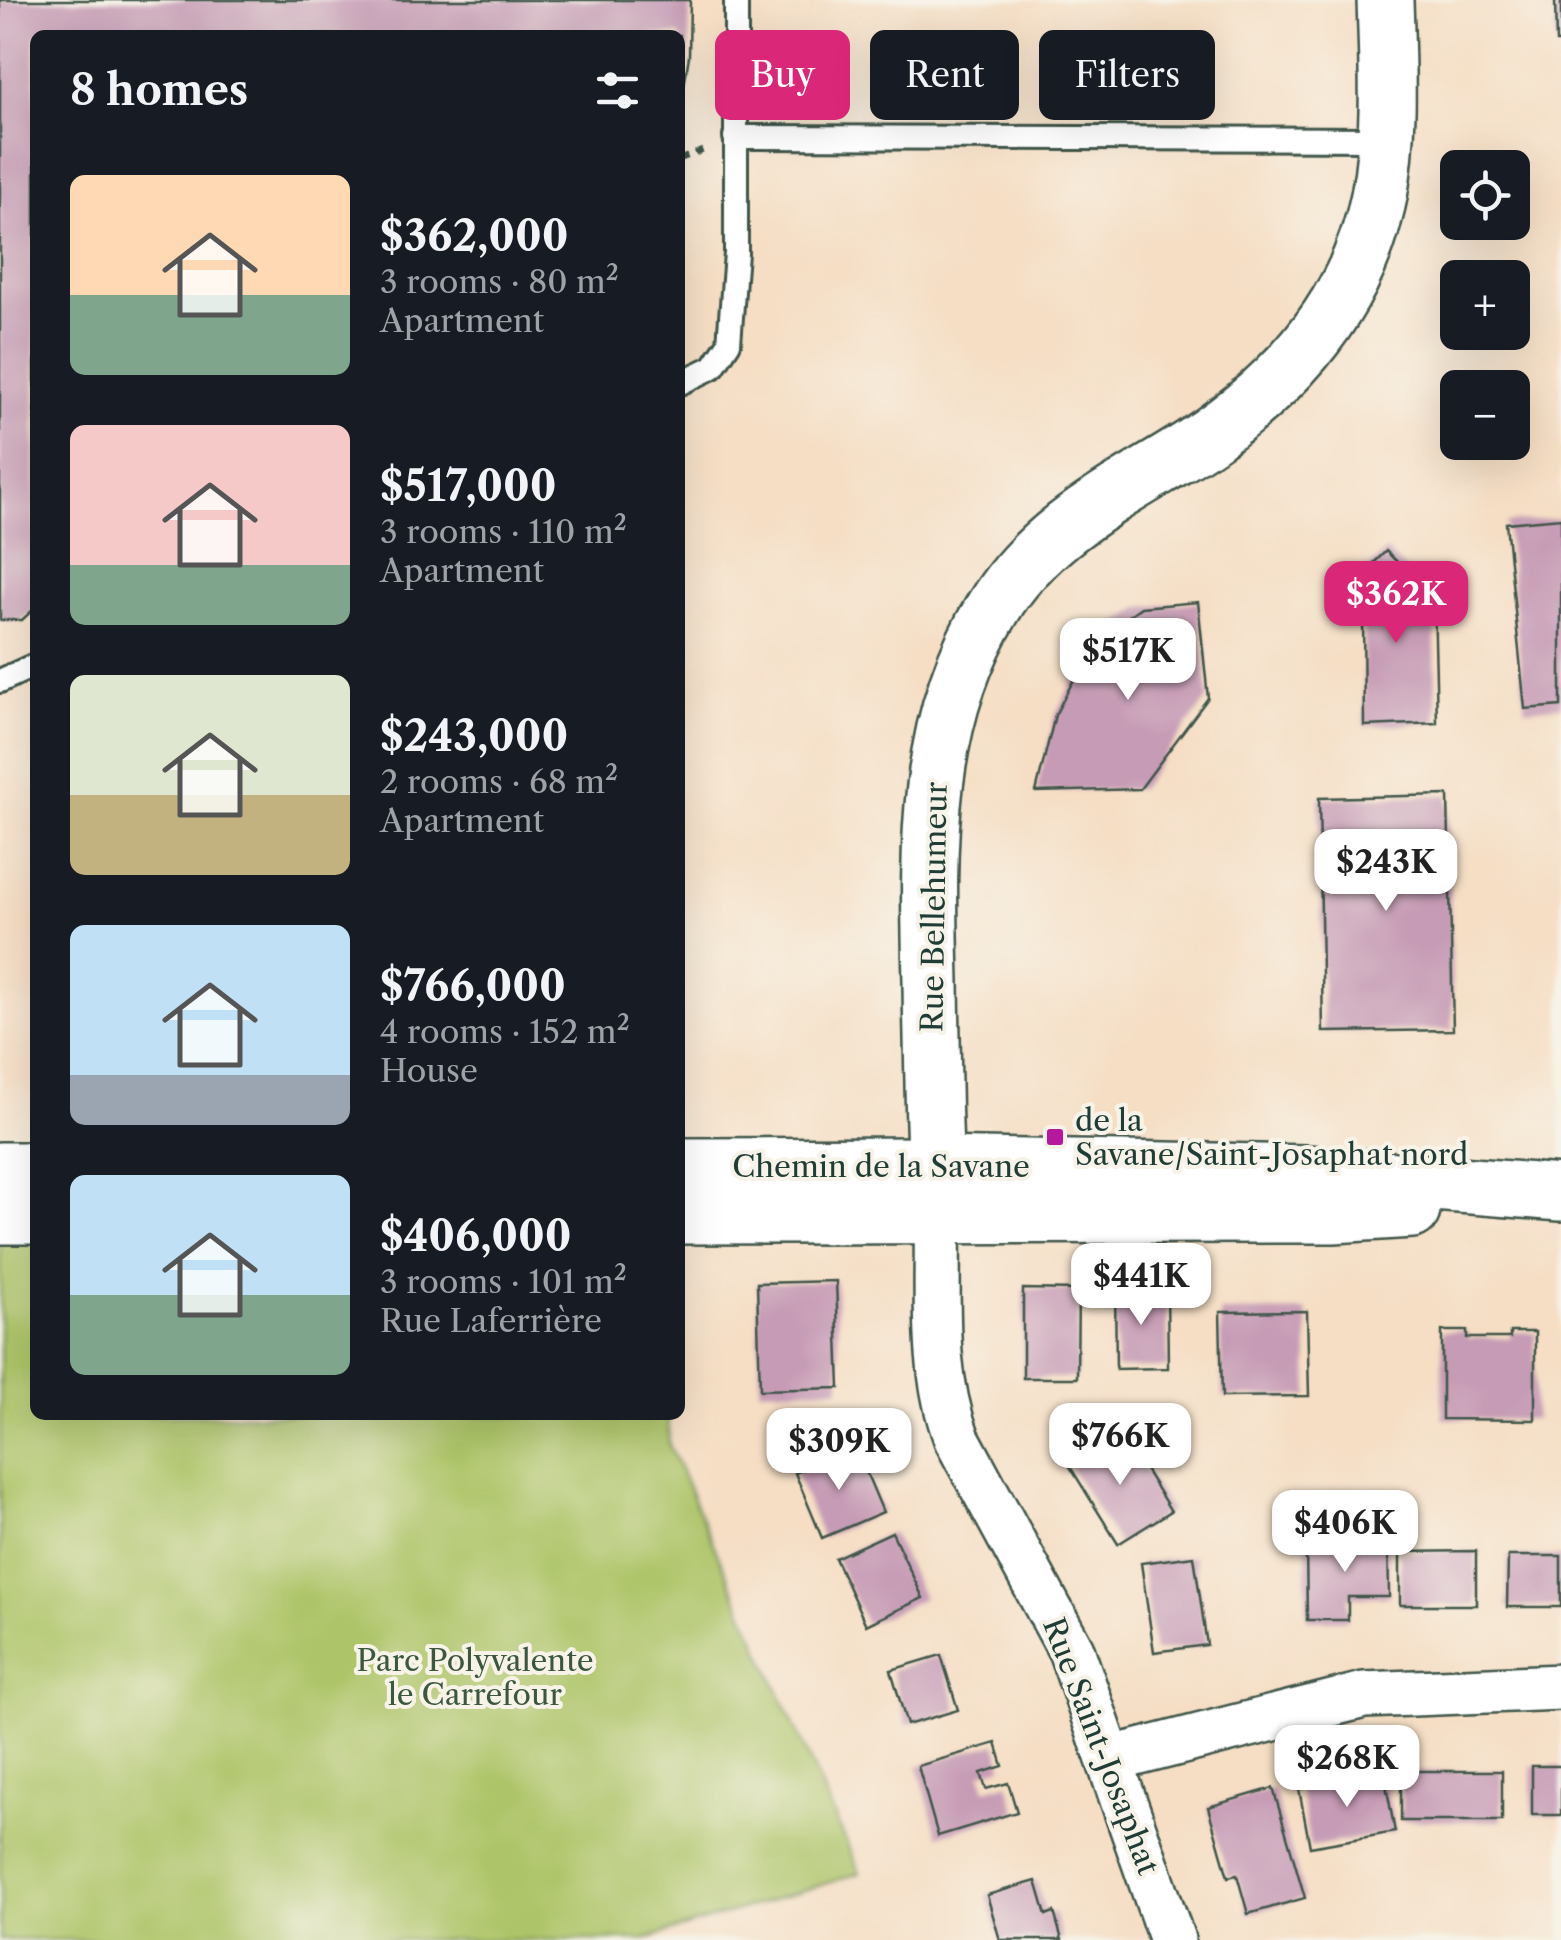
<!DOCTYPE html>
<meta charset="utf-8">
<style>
:root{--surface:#171b24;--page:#242831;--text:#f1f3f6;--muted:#9ea1a6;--accent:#db2777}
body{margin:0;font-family:"Libre Caslon Text",serif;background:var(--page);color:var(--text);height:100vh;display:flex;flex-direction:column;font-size:38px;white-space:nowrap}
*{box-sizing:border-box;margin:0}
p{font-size:32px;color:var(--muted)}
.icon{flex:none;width:55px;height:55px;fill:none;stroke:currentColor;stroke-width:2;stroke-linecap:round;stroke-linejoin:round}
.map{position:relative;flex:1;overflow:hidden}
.sheet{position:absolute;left:30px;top:30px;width:655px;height:1390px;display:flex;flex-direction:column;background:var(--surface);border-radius:15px;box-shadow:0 10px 40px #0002}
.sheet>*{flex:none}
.banner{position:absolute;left:715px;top:30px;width:695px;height:90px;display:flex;gap:20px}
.buttons{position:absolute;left:1440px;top:150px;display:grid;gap:20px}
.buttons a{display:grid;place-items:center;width:90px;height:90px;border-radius:15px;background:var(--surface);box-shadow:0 10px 40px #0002;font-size:50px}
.price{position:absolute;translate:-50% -85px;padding:0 22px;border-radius:20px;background:#fff;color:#222;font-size:32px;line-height:65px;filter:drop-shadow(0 2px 5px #0008)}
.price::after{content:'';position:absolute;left:50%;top:60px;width:30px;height:22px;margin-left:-15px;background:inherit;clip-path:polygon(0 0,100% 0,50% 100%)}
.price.active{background:var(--accent);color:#fff}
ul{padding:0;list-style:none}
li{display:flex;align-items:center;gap:30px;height:250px;padding:0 40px}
li span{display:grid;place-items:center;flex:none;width:280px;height:200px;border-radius:15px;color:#555}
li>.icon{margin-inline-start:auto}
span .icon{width:120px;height:120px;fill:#fffc;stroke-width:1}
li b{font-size:42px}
h2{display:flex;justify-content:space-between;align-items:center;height:120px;padding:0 40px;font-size:42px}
.pill{padding:0 35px;border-radius:15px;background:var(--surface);box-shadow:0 10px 40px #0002;font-size:35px;line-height:90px}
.pill.active{background:var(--accent);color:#fff}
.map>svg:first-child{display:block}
</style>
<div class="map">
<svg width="1561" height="1940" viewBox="0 0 1561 1940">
<rect width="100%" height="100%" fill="#f7f3e8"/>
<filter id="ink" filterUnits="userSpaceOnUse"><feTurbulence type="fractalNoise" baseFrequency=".01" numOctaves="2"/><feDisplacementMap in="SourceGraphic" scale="20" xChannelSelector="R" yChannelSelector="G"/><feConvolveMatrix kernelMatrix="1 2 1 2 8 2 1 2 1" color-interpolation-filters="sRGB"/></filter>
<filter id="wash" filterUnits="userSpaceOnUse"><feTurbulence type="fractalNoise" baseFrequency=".0048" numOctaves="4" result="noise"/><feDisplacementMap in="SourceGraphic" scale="40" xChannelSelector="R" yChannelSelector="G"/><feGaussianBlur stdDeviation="2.25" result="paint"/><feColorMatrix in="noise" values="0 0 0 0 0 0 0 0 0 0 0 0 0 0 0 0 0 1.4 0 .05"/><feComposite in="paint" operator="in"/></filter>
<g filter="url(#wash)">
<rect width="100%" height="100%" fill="#f5dec4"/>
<polygon fill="#adc468" stroke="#66804e" stroke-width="2.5" points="0,1216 35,1216 35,1415 668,1415 669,1445 860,1873 643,1940 0,1940"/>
<g id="blocks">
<g fill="#c69bb5">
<polygon points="0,0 690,0 689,56 681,105 680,35 35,35 35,608 22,620 0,620"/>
<polygon points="1555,0 1561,0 1561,42 1556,42"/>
<polygon points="1561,518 1561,706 1525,709 1506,523"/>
<polygon points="1386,551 1434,598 1437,723 1364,726 1363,613 1343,593"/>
<polygon points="1198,602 1208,698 1140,789 1036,792 1055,715 1085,659 1120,622 1141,607"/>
<polygon points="1448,795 1453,1030 1323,1032 1319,798"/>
<polygon points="836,1281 840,1388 760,1390 757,1283"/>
<polygon points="1115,1287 1167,1287 1168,1368 1116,1369"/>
<polygon points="1023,1289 1078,1290 1077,1378 1023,1378"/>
<polygon points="1307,1311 1309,1396 1222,1397 1220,1312"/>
<polygon points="1442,1331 1467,1331 1467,1338 1510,1338 1510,1332 1535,1332 1535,1420 1442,1419"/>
<polygon points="1122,1433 1171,1511 1118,1544 1069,1465"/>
<polygon points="856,1448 883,1512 822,1538 795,1473"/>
<polygon points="892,1532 923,1598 866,1625 835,1558"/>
<polygon points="1388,1537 1389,1597 1348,1597 1348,1620 1307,1620 1306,1545 1332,1545 1332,1538"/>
<polygon points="1476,1551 1476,1605 1400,1605 1400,1552"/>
<polygon points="1194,1556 1207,1645 1154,1652 1141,1563"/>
<polygon points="1508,1556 1561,1556 1561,1607 1507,1607"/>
<polygon points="941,1655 958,1710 907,1725 891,1670"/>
<polygon points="996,1743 1003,1766 981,1773 986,1789 1008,1783 1017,1812 938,1836 918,1766"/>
<rect x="1532" y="1766" width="29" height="49"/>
<rect x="1401" y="1771" width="101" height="50"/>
<polygon points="1384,1774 1395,1832 1310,1847 1299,1789"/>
<polygon points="1273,1788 1305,1898 1248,1914 1237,1875 1228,1877 1208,1807"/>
<polygon points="1036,1881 1046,1915 1054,1912 1062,1940 1000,1940 987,1895"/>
</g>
</g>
</g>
<g filter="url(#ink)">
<use href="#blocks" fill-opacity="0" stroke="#3f554a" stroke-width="2.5"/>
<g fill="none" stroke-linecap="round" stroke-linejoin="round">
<defs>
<g id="service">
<polyline points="735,137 1385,139"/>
<polyline points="680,383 713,367 729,343 736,253 736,0"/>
<polyline points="0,681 35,665"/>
</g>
<g id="minor">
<path d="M937 1216C939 1291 930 1368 957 1439L1071 1650 1172 1940"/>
<polyline points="1112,1759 1364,1695 1561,1687"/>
</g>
<g id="tertiary">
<polyline points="680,1166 935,1165 1306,1173 1561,1193"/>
<polyline points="0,1170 35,1170"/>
<polyline points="0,1216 35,1216"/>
<polyline points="680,1216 1333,1215 1412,1210"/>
<path d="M937 1216C934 1138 932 1060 931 982 928 853 923 722 993 608 1035 538 1103 501 1171 460 1271 400 1356 315 1379 196 1391 133 1387 64 1385 0"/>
</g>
</defs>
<use href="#service" stroke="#3f554a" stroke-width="28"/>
<use href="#minor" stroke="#3f554a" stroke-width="50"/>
<use href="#tertiary" stroke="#3f554a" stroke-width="60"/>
<polyline stroke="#3f554a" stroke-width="6" stroke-dasharray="8 8" stroke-linecap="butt" points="680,159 707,149"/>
<use href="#service" stroke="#fff" stroke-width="22"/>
<use href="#minor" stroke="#fff" stroke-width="45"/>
<use href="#tertiary" stroke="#fff" stroke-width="55"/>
</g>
</g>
<rect fill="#b5179e" stroke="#f7f3e8" stroke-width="4" x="1045" y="1127" width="20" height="20" rx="5"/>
<g text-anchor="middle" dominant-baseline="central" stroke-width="8" stroke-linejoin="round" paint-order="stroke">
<g font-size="30" fill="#1f3d34" stroke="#f7f3e8">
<text transform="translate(934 907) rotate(-89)">Rue Bellehumeur</text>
<text x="881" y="1166">Chemin de la Savane</text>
<text transform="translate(1101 1746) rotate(69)">Rue Saint-Josaphat</text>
</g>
<g font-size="30" fill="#1f3d34" stroke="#f7f3e8" text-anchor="start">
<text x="1075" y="1120">de la<tspan x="1075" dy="34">Savane/Saint-Josaphat nord</tspan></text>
</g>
<g font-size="30" fill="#3b583e" stroke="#f7f3e8">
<text x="475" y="1660">Parc Polyvalente<tspan x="475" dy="34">le Carrefour</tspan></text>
</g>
</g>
</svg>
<div class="buttons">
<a><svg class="icon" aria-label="locate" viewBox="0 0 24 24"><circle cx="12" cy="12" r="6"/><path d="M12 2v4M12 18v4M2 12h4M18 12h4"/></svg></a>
<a>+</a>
<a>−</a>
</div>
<b class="price active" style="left:1396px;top:646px">$362K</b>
<b class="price" style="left:1128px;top:703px">$517K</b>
<b class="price" style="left:1386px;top:914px">$243K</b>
<b class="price" style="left:1141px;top:1328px">$441K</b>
<b class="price" style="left:1120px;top:1488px">$766K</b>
<b class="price" style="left:839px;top:1493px">$309K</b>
<b class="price" style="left:1345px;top:1575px">$406K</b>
<b class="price" style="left:1347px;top:1810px">$268K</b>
<div class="banner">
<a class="pill active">Buy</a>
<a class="pill">Rent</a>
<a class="pill">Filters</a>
</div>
<section class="sheet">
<h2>8 homes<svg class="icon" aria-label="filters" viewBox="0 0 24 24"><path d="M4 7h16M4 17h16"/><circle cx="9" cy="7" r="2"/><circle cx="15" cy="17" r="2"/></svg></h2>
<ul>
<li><span style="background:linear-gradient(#ffd9b3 60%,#7fa58c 0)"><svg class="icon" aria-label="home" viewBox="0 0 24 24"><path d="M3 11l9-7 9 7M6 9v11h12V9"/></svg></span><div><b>$362,000</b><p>3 rooms · 80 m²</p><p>Apartment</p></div></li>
<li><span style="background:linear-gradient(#f6c9c9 70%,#7fa58c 0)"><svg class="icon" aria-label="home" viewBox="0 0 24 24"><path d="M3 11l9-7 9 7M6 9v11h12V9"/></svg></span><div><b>$517,000</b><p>3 rooms · 110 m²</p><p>Apartment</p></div></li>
<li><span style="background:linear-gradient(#dfe7d0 60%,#c2b280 0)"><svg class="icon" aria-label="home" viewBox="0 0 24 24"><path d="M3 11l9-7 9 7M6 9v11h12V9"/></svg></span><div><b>$243,000</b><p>2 rooms · 68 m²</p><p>Apartment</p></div></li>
<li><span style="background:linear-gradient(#bfe0f5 75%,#9aa5b1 0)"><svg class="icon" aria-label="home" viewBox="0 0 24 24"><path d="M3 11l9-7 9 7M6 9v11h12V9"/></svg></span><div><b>$766,000</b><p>4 rooms · 152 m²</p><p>House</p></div></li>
<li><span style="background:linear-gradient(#bfe0f5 60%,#7fa58c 0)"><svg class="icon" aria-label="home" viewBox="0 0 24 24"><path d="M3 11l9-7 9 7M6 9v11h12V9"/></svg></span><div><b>$406,000</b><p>3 rooms · 101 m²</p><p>Rue Laferrière</p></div></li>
</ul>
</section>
</div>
